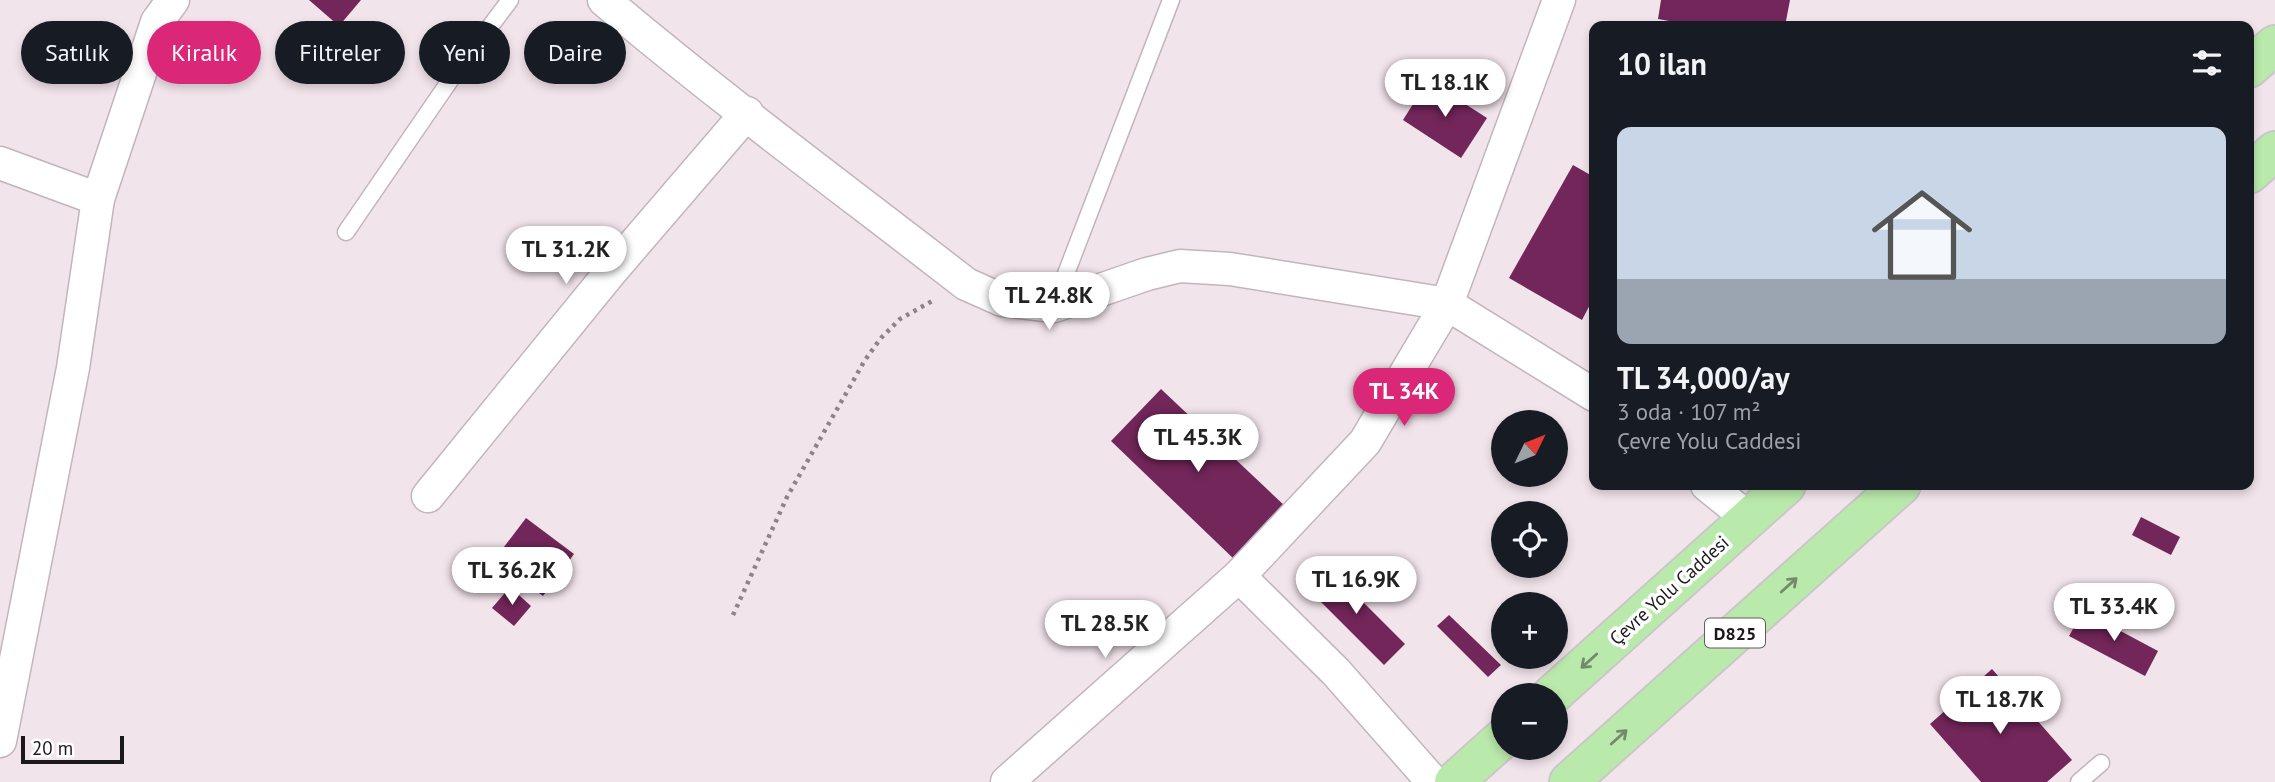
<!DOCTYPE html>
<html lang="tr">
<meta charset="utf-8">
<style>
:root{--surface:#171b24;--page:#242831;--text:#f1f3f6;--muted:#9ea1a6;--accent:#db2777}
body{margin:0;font-family:"PT Sans",sans-serif;background:var(--page);color:var(--text);height:100vh;display:flex;flex-direction:column;font-size:26px;white-space:nowrap}
*{box-sizing:border-box;margin:0}
p{font-size:23px;color:var(--muted)}
.icon{flex:none;width:38px;height:38px;fill:none;stroke:currentColor;stroke-width:2;stroke-linecap:round;stroke-linejoin:round}
.map{position:relative;flex:1;overflow:hidden}
.details{position:absolute;left:1589px;top:21px;width:665px;height:469px;display:flex;flex-direction:column;background:var(--surface);border-radius:14px;box-shadow:0 4px 10px #0003}
.details>*{flex:none}
.guide{position:absolute;left:21px;top:21px;width:665px;height:63px;display:flex;gap:14px}
.needle{width:46px;rotate:47deg}
.fabs{position:absolute;left:1491px;top:410px;display:grid;gap:14px}
.fabs a{display:grid;place-items:center;width:77px;height:77px;border-radius:50%;background:var(--surface);box-shadow:0 4px 10px #0003;font-size:35px}
.scale{position:absolute;left:21px;bottom:18px;width:103px;box-sizing:border-box;padding-left:7px;border:4px solid #1c171a;border-top:0;font-size:19px;line-height:24px;white-space:nowrap;color:#1c171a;-webkit-text-stroke:5px #fff;paint-order:stroke}
.price{position:absolute;translate:-50% -60px;padding:0 16px;border-radius:24px;background:#fff;color:#222;font-size:23px;line-height:46px;filter:drop-shadow(0 2px 4px #0008)}
.price::after{content:'';position:absolute;left:50%;top:42px;width:21px;height:16px;margin-left:-10px;background:inherit;clip-path:polygon(0 0,100% 0,50% 100%)}
.price.current{background:var(--accent);color:#fff}
ul{padding:0;list-style:none}
li{display:grid;align-content:center;gap:14px;height:371px;padding:0 28px}
li span{display:grid;place-items:center;height:217px;border-radius:14px;color:#555}
li>.icon{margin-inline-start:auto}
span .icon{width:126px;height:126px;fill:#fffc;stroke-width:1}
li b{font-size:30px}
h2{display:flex;justify-content:space-between;align-items:center;height:84px;padding:0 28px;font-size:30px}
.tag{padding:0 24px;border-radius:32px;background:var(--surface);box-shadow:0 4px 10px #0003;font-size:24px;line-height:63px}
.tag.current{background:var(--accent);color:#fff}
.map>svg:first-child{display:block}
</style>
<div class="map">
<svg width="2275" height="782" viewBox="0 0 2275 782">
<rect width="100%" height="100%" fill="#f2e4eb"/>
<g fill="#722659">
<polygon points="309,0 361,0 339,26"/>
<polygon points="1661,0 1790,0 1785,26 1697,26 1658,19"/>
<polygon points="1428,80 1487,118 1461,158 1403,120"/>
<polygon points="1573,165 1594,177 1594,297 1582,320 1509,278"/>
<polygon points="1161,389 1286,507 1235,560 1111,441"/>
<polygon points="2141,517 2180,537 2171,555 2132,535"/>
<polygon points="526,518 574,554 543,596 494,560"/>
<polygon points="1329,568 1405,644 1384,665 1308,589"/>
<polygon points="510,587 531,606 514,626 492,608"/>
<polygon points="2083,611 2158,651 2145,676 2069,636"/>
<polygon points="1449,615 1501,665 1488,677 1437,626"/>
<polygon points="1992,669 2072,760 2047,782 1981,782 1930,724"/>
</g>
<g fill="none" stroke-linecap="round" stroke-linejoin="round">
<defs>
<g id="service">
<polyline points="346,232 453,76 510,0"/>
<polyline points="1054,305 1171,0"/>
<polyline points="2079,782 2101,763"/>
</g>
<g id="minor">
<path d="M604 0C721 99 845 190 966 284L1002 300 1054 306 1147 274 1180 266 1230 269 1447 304 1594 395"/>
<polyline points="0,163 98,199"/>
<polyline points="1707,485 1748,518"/>
<polyline points="428,496 613,269 747,113"/>
<polyline points="0,741 73,368 98,199 157,22 173,0"/>
<polyline points="1007,782 1239,576"/>
<polyline points="1433,782 1336,672 1239,576 1365,442 1447,304 1559,0"/>
</g>
<g id="trunk">
<polyline points="2249,68 2275,45"/>
<polyline points="2249,174 2275,151"/>
<polyline points="1552,695 1786,485"/>
<polyline points="1454,782 1503,738"/>
<polyline points="1569,782 1901,485"/>
</g>
</defs>
<use href="#service" stroke="#c2b5bc" stroke-width="19"/>
<use href="#minor" stroke="#c2b5bc" stroke-width="35"/>
<use href="#trunk" stroke="#c9c7c8" stroke-width="42"/>
<polyline stroke="#8d8388" stroke-width="4.5" stroke-dasharray="3.5 5" stroke-linecap="butt" points="733,615 787,497 865,360 881,338 900,319 934,300"/>
<use href="#service" stroke="#fff" stroke-width="16"/>
<use href="#minor" stroke="#fff" stroke-width="32"/>
<use href="#trunk" stroke="#baeaab" stroke-width="38"/>
</g>
<defs><path id="oneway-shaft" d="M-6 0H5M1.5-3L5.5 0L1.5 3" fill="none" stroke-width="1.6" stroke-linecap="round" stroke-linejoin="round" transform="scale(1.75)"/></defs>
<g stroke="#738b6a">
<use href="#oneway-shaft" transform="translate(1789 585) rotate(-42)"/>
<use href="#oneway-shaft" transform="translate(1589 661) rotate(138)"/>
<use href="#oneway-shaft" transform="translate(1619 737) rotate(-42)"/>
</g>
<g text-anchor="middle" dominant-baseline="central" stroke-width="7" stroke-linejoin="round" paint-order="stroke">
<rect fill="#fff" stroke="#605d5f" stroke-width="2" x="1705" y="618.5" width="60" height="29" rx="5"/>
<g font-size="18" font-weight="bold" fill="#1c171a">
<text x="1735" y="633">D825</text>
</g>
<g font-size="19" fill="#1c171a" stroke="#fff">
<text transform="translate(1669 590) rotate(-42)">Çevre Yolu Caddesi</text>
</g>
</g>
</svg>
<div class="fabs">
<a><svg class="needle" viewBox="-14 -14 28 28"><path d="M0-13l5 13h-10z" fill="#e53935"/><path d="M0 13l5-13h-10z" fill="#9ea1a6"/></svg></a>
<a><svg class="icon" aria-label="locate" viewBox="0 0 24 24"><circle cx="12" cy="12" r="6"/><path d="M12 2v4M12 18v4M2 12h4M18 12h4"/></svg></a>
<a>+</a>
<a>−</a>
</div>
<div class="scale">20 m</div>
<b class="price" style="left:1445px;top:119px">TL 18.1K</b>
<b class="price" style="left:566px;top:286px">TL 31.2K</b>
<b class="price" style="left:1049px;top:332px">TL 24.8K</b>
<b class="price current" style="left:1404px;top:428px">TL 34K</b>
<b class="price" style="left:1198px;top:474px">TL 45.3K</b>
<b class="price" style="left:512px;top:607px">TL 36.2K</b>
<b class="price" style="left:1356px;top:616px">TL 16.9K</b>
<b class="price" style="left:2114px;top:643px">TL 33.4K</b>
<b class="price" style="left:1105px;top:660px">TL 28.5K</b>
<b class="price" style="left:2000px;top:736px">TL 18.7K</b>
<div class="guide">
<a class="tag">Satılık</a>
<a class="tag current">Kiralık</a>
<a class="tag">Filtreler</a>
<a class="tag">Yeni</a>
<a class="tag">Daire</a>
</div>
<section class="details">
<h2>10 ilan<svg class="icon" aria-label="filters" viewBox="0 0 24 24"><path d="M4 7h16M4 17h16"/><circle cx="9" cy="7" r="2"/><circle cx="15" cy="17" r="2"/></svg></h2>
<ul>
<li><span style="background:linear-gradient(#c9d6e8 70%,#9aa5b1 0)"><svg class="icon" aria-label="home" viewBox="0 0 24 24"><path d="M3 11l9-7 9 7M6 9v11h12V9"/></svg></span><div><b>TL 34,000/ay</b><p>3 oda · 107 m²</p><p>Çevre Yolu Caddesi</p></div></li>
</ul>
</section>
</div>
